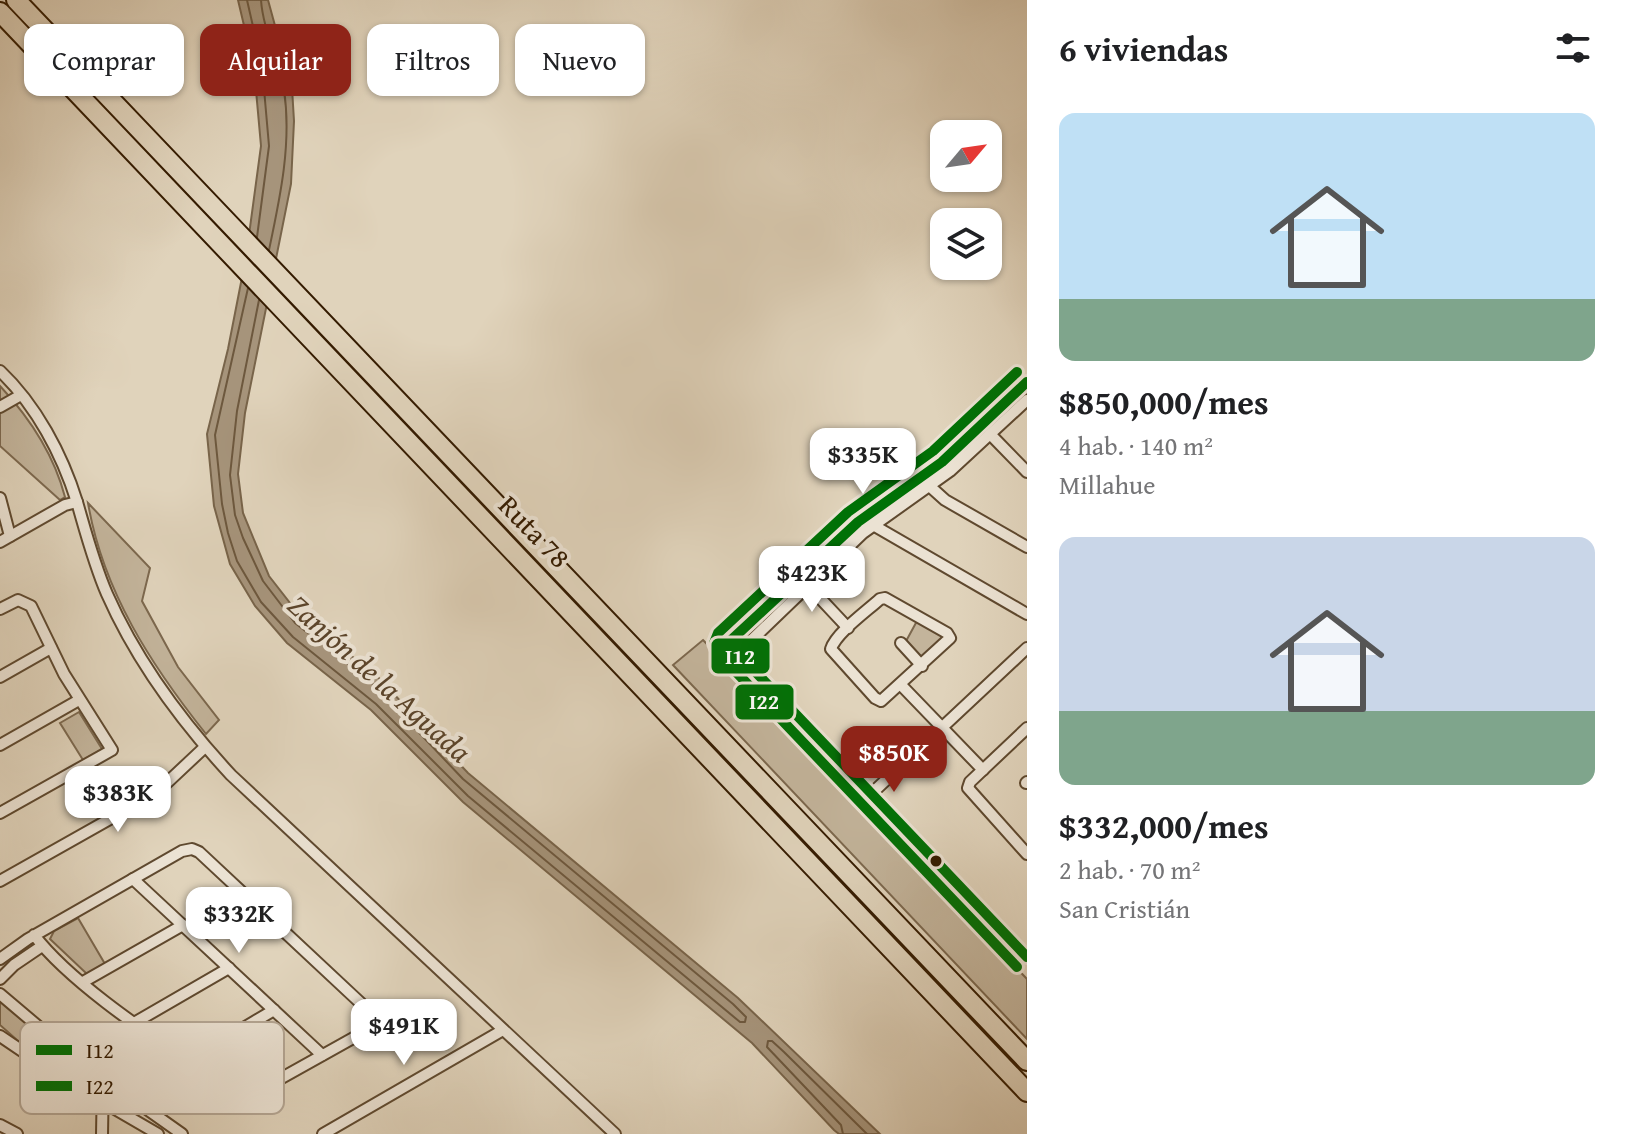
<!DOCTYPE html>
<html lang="es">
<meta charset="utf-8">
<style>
:root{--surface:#fff;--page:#f2f2f2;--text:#202124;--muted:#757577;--accent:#8f2418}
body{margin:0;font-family:"Gentium Book Plus",serif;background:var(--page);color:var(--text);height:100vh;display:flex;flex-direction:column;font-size:30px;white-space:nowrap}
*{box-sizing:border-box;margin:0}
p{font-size:26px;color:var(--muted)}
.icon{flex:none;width:44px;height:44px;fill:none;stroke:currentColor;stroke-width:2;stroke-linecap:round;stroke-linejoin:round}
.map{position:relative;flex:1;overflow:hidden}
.panel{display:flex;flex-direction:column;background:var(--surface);width:600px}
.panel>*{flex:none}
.top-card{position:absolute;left:24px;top:24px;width:760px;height:72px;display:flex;gap:16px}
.needle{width:52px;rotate:61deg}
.fabs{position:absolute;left:930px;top:120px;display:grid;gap:16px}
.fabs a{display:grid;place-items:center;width:72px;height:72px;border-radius:16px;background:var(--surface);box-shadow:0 2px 6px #0004;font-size:40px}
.price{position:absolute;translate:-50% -68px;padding:0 18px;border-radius:16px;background:#fff;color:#222;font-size:26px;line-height:52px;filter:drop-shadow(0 2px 4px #0008)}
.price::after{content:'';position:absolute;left:50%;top:48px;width:24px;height:18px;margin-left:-12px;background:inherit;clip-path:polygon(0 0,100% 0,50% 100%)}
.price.on{background:var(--accent);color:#fff}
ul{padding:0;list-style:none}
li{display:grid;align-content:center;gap:16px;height:424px;padding:0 32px}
li span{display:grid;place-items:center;height:248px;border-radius:16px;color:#555}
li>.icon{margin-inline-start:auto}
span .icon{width:144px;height:144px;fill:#fffc;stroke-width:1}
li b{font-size:34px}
h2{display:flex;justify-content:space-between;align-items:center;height:96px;padding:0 32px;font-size:34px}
.chip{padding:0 28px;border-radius:16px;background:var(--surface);box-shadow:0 2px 6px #0004;font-size:28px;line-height:72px}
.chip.on{background:var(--accent);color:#fff}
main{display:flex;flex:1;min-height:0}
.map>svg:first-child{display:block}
</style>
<main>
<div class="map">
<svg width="1027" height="1134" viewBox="0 0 1027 1134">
<rect width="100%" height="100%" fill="#e0d3bb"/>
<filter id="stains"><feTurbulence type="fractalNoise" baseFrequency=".0025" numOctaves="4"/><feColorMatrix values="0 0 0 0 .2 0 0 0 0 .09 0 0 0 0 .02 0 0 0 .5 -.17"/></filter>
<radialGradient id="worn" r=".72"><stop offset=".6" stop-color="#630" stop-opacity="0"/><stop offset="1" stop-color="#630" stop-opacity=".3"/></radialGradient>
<g fill="#c3b49b" stroke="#7c684e" stroke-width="2">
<path d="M0 386C29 417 54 455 65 497L60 500 0 446Z"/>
<path d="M88 503 150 568 142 601 178 667 219 720 206 734C151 665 103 591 88 503Z"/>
<polygon points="917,621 944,637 922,660 905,643"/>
<polygon points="703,640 1027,979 1027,1039 673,665"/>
<polygon points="79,712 102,749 83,760 60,723"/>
<polygon points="78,918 105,964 88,975 50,939 54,931"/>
<polygon points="0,999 94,1080 91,1087 17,1040 0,1025"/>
</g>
<polygon fill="#a6947b" stroke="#78644a" stroke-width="2" points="238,0 268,0 292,88 294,121 291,184 245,413 238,474 243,513 269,576 301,617 376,675 468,773 738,998 880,1134 839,1134 834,1130 752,1043 463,802 371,710 287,643 255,606 230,564 214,506 207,434 228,349 246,257 261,146 254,68"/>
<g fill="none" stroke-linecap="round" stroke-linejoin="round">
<g stroke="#6d583e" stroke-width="2">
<polyline points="247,0 262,66 269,146 257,237"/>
<path d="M261 0C263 30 279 60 284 90 292 143 280 198 269 250"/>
<polyline points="248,288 215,435 222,504 228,533 237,561 261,602 293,637 376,704 468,796 740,1022 745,1022 746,1017 733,1004 463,779 371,682 295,623 263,581 243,538 235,515 230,475 237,411 259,300"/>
<polyline points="843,1134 841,1125 767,1047 768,1041 772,1041 784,1052 867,1134"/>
</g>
<defs>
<g id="street">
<path d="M0 371C36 405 62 454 77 502 86 533 94 564 107 594 137 662 181 721 231 775L615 1134"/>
<polyline points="0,407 21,395"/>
<polyline points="990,434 1027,472"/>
<polyline points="925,482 945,500 1027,547"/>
<polyline points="0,498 10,536"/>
<polyline points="873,525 1027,614"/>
<polyline points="0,542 65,505 77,502"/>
<polyline points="804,581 848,628"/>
<path d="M885 598 947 633 950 638 881 701 875 698 831 649C836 633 867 611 880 599Z"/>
<polyline points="0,609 18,600 31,606 64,674 112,750 0,813"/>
<polyline points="720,635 1027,957"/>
<polyline points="728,643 858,522 942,462 1027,382"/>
<polyline points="901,643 922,666"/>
<polyline points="738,653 863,533 950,471 1027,400"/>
<polyline points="0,677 51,648"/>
<polyline points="901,685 983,770"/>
<polyline points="1027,728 970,782 968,788 1027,854"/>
<polyline points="0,745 79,700"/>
<polyline points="1026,783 1027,782"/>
<polyline points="871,794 1027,648"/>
<polyline points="133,879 322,1055"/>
<polyline points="0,881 156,793 205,747"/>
<path d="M0 959 28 939 182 851 192 849 199 852 367 1009 371 1022 364 1032 253 1094 243 1097C227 1090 212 1077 197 1067 147 1033 70 982 34 935"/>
<polyline points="0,979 14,965 42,946"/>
<polyline points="83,982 183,925"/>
<polyline points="0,994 79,1061 182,1134"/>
<polyline points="134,1023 229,968"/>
<polyline points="0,1036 65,1080 158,1134"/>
<polyline points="188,1061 274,1010"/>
<polyline points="0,1125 17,1134"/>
<polyline points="102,1134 103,1079"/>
<polyline points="323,1134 503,1030"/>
</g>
<g id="highway">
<polyline points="16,0 1027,1061"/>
<polyline points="0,12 1027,1092"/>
</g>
</defs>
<use href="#street" stroke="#5f492f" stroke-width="14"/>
<use href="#highway" stroke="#341b00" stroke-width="22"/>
<use href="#street" stroke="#ebe2d3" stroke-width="10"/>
<use href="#highway" stroke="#e0d3bb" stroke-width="18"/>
<defs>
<polyline id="bus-1" points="1027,382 942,462 858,522 728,643 1027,957"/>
<polyline id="bus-2" points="1017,967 718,653 714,643 718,633 848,512 933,451 1017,372"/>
</defs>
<use href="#bus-1" stroke="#ebe2d3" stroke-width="16"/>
<use href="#bus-2" stroke="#ebe2d3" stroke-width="16"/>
<use href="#bus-1" stroke="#007106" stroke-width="10"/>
<use href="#bus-2" stroke="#007106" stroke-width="10"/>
</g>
<circle fill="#341b00" stroke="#ebe2d3" stroke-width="3" cx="936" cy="861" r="7"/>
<g text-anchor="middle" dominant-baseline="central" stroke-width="8" stroke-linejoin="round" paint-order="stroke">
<g font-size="28" fill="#341b00" stroke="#ebe2d3">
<text transform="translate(535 531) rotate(46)">Ruta 78</text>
</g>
<g font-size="30" font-style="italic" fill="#5c452b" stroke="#ebe2d3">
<text transform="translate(380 678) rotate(42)">Zanjón de la Aguada</text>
</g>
</g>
<rect x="20" y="1022" width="264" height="92" rx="12" fill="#ebe2d3" stroke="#b4a694" stroke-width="2"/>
<rect x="36" y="1045" width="36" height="10" fill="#007106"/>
<rect x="36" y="1081" width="36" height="10" fill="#007106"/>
<g font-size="22" fill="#341b00">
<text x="86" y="1058">I12</text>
<text x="86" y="1094">I22</text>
</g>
<g stroke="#ebe2d3" stroke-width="3">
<rect x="710" y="637" width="61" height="38" rx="8" fill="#007106"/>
<rect x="734" y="683" width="61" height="38" rx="8" fill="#007106"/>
</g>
<g font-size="22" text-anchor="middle" font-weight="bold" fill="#fff">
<text x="740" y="664">I12</text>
<text x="764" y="709">I22</text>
</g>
<rect width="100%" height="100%" filter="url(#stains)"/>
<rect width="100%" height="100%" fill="url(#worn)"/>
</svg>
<div class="fabs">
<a><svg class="needle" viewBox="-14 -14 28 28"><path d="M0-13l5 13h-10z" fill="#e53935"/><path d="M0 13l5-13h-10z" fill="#757577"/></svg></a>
<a><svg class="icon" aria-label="layers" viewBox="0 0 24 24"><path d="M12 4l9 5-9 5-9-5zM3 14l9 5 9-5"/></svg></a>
</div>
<b class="price" style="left:863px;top:496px">$335K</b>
<b class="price" style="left:812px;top:614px">$423K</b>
<b class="price on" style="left:894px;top:794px">$850K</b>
<b class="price" style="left:118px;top:834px">$383K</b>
<b class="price" style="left:239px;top:955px">$332K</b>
<b class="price" style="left:404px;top:1067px">$491K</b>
<div class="top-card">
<a class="chip">Comprar</a>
<a class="chip on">Alquilar</a>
<a class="chip">Filtros</a>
<a class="chip">Nuevo</a>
</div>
</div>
<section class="panel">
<h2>6 viviendas<svg class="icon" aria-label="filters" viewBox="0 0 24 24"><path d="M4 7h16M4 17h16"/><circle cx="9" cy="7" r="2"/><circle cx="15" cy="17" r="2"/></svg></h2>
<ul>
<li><span style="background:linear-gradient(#bfe0f5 75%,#7fa58c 0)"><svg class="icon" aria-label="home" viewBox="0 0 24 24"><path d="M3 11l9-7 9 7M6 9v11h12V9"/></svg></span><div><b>$850,000/mes</b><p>4 hab. · 140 m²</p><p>Millahue</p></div></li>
<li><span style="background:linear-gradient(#c9d6e8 70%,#7fa58c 0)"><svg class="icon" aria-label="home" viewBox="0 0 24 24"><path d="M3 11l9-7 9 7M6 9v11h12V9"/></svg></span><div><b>$332,000/mes</b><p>2 hab. · 70 m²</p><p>San Cristián</p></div></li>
</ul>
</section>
</main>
